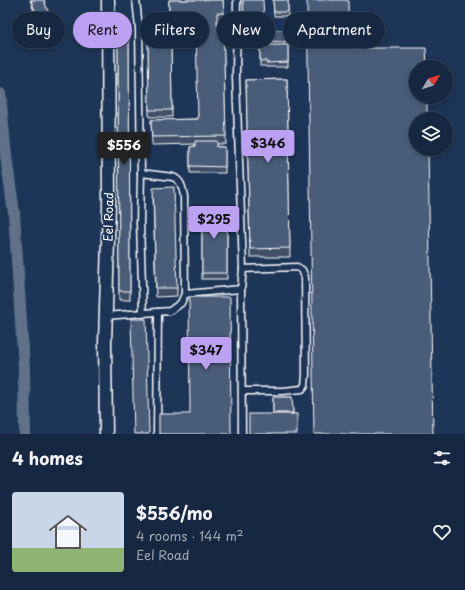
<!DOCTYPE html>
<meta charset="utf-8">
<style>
:root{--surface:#162841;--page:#23344c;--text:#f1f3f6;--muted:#9ea6b1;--line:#35445a;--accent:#bca0f2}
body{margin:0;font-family:"Playpen Sans",sans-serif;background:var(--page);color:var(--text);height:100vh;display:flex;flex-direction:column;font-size:15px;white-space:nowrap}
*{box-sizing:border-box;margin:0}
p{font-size:13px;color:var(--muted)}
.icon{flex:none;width:22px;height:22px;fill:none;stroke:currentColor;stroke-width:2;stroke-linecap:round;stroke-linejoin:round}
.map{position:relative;height:434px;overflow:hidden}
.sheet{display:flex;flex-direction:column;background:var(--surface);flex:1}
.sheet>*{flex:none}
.banner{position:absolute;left:12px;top:12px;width:441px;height:36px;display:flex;gap:8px}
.needle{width:26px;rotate:51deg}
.controls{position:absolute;left:409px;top:60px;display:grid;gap:8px}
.controls a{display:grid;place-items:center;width:44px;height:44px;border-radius:50%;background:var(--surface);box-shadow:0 2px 6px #0003,0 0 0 1px var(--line);font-size:20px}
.price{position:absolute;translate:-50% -34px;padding:0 9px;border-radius:4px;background:var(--accent);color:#111;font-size:13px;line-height:26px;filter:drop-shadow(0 1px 2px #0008)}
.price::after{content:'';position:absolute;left:50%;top:24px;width:12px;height:9px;margin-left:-6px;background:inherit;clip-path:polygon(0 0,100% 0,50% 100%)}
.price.on{background:#222;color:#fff}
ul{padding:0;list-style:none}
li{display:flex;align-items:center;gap:12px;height:100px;padding:0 12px}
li+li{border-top:1px solid var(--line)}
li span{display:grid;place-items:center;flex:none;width:112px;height:80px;border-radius:4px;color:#555}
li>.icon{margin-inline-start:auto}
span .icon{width:48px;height:48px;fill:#fffc;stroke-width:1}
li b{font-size:17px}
h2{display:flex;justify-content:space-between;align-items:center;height:48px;padding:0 12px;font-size:17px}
.tag{padding:0 14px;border-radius:18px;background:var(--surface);box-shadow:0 2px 6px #0003,0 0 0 1px var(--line);font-size:14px;line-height:36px}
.tag.on{background:var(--accent);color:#111}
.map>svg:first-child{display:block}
</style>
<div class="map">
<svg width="465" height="434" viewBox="0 0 465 434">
<rect width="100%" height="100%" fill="#1d3557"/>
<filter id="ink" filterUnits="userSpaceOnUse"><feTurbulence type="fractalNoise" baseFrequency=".025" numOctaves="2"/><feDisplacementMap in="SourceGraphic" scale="8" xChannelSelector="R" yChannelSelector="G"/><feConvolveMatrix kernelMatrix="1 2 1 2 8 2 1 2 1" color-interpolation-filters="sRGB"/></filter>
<g filter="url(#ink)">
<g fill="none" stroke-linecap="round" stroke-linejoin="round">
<polyline stroke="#617289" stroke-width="12" points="0,94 6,156 14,213 24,368 25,434"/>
<defs>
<g id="service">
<polyline points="237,0 236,78 243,269 297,267 302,270 305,277 306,375 305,385 302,389 283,391 242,391"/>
<polyline points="141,173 140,223 143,314"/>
<polyline points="241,289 243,269"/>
<polyline points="185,294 241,289 242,434"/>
<path d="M105 316 170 311 181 303 185 294 184 196C182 188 182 181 173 177L141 173 139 28 136 0"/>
<polyline points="157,434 158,312"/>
</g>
<polyline id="minor" points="106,434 105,343 109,206 108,0"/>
</defs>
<use href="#service" stroke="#fff" stroke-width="9"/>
<use href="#minor" stroke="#fff" stroke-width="15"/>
<use href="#service" stroke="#1d3557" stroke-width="6"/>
<use href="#minor" stroke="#1d3557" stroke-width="12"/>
</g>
<g fill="#405068" stroke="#fff">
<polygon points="30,0 44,0 51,25 47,26 47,30 41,32"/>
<polygon points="169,0 223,0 224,22 217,22 217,25 223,25 226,144 217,144 217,147 225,147 225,173 190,173 190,147 195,146 195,144 152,145 151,120 198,119 203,22 169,23"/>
<polygon points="243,0 264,26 260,27 260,38 247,39 247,27 244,26"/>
<polygon points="273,0 288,0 288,16 274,16"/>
<polygon points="284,32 288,45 288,67 266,67 266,66 260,66 260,47 266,47 268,45 267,33"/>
<polygon points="148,40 171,40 172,117 149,117"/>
<polygon points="118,41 129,41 130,300 119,300"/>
<polygon points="287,79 290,257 250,257 246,80"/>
<polygon points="153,196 177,288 177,296 156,297"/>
<rect x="202" y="207" width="25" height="72"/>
<polygon points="273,397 292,397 293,414 273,414"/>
</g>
<g fill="#344155" stroke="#fff">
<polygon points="51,20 51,25 47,26 47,30 41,32 41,27 46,22"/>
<polygon points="264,20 264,26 260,27 260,38 260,21"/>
<polygon points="288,40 288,45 284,46 284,42"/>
</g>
<g fill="#4a5d79" stroke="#fff">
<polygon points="31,0 44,0 51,20 46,22 47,25 41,27"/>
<polygon points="169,0 223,0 224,13 217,13 217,25 223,25 226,136 152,137 151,120 198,119 196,26 204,26 203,14 169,14"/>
<polygon points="243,0 263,0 264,20 260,21 260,32 247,32 247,20 244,20"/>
<polygon points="273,0 288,0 288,12 274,12"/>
<polygon points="307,0 348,0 349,48 426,48 427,67 416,67 416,97 427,97 427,119 416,119 416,149 428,149 433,434 314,434"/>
<polygon points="272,30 284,30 284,32 288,32 288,40 284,42 268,41 267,33 272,32"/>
<polygon points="148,40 171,40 172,110 149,110"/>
<polygon points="118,41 129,41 130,291 119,291"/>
<polygon points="266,45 288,45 288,62 266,63 266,61 260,61 260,47 266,47"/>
<polygon points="287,79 290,248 250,249 246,80"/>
<polygon points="195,141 217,141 217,147 225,147 225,167 190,166 190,147 195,146"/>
<polygon points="174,187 177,288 156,288 153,188"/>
<rect x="202" y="207" width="25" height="66"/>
<polygon points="189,297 230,297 231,434 159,434 159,414 190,414"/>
<polygon points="131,319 146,319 149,434 134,434"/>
<polygon points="273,397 292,397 293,413 273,413"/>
<rect x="249" y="414" width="48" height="20"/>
</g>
</g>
<g text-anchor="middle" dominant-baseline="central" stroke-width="3.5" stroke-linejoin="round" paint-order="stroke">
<g font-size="12" fill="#fff" stroke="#1d3557">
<text transform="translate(108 217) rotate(-89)">Eel Road</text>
</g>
</g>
</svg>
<div class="controls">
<a><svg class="needle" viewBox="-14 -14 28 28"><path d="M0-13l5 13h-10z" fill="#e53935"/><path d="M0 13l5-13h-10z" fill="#9ea6b1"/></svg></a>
<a><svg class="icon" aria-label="layers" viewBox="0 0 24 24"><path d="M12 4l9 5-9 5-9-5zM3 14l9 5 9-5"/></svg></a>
</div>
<b class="price" style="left:268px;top:164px">$346</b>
<b class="price on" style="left:124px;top:166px">$556</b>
<b class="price" style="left:214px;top:240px">$295</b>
<b class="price" style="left:206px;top:371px">$347</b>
<div class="banner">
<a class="tag">Buy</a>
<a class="tag on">Rent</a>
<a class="tag">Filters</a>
<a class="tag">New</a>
<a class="tag">Apartment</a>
</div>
</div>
<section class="sheet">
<h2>4 homes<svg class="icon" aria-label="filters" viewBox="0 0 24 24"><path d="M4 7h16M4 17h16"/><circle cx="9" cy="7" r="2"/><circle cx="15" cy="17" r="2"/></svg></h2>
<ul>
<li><span style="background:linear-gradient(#c9d6e8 70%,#8fb573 0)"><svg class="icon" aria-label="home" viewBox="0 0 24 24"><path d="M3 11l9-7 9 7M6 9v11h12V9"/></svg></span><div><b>$556/mo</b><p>4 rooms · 144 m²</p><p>Eel Road</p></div><svg class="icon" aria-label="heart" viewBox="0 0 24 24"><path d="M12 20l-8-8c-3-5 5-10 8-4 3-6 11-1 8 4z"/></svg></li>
</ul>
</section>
